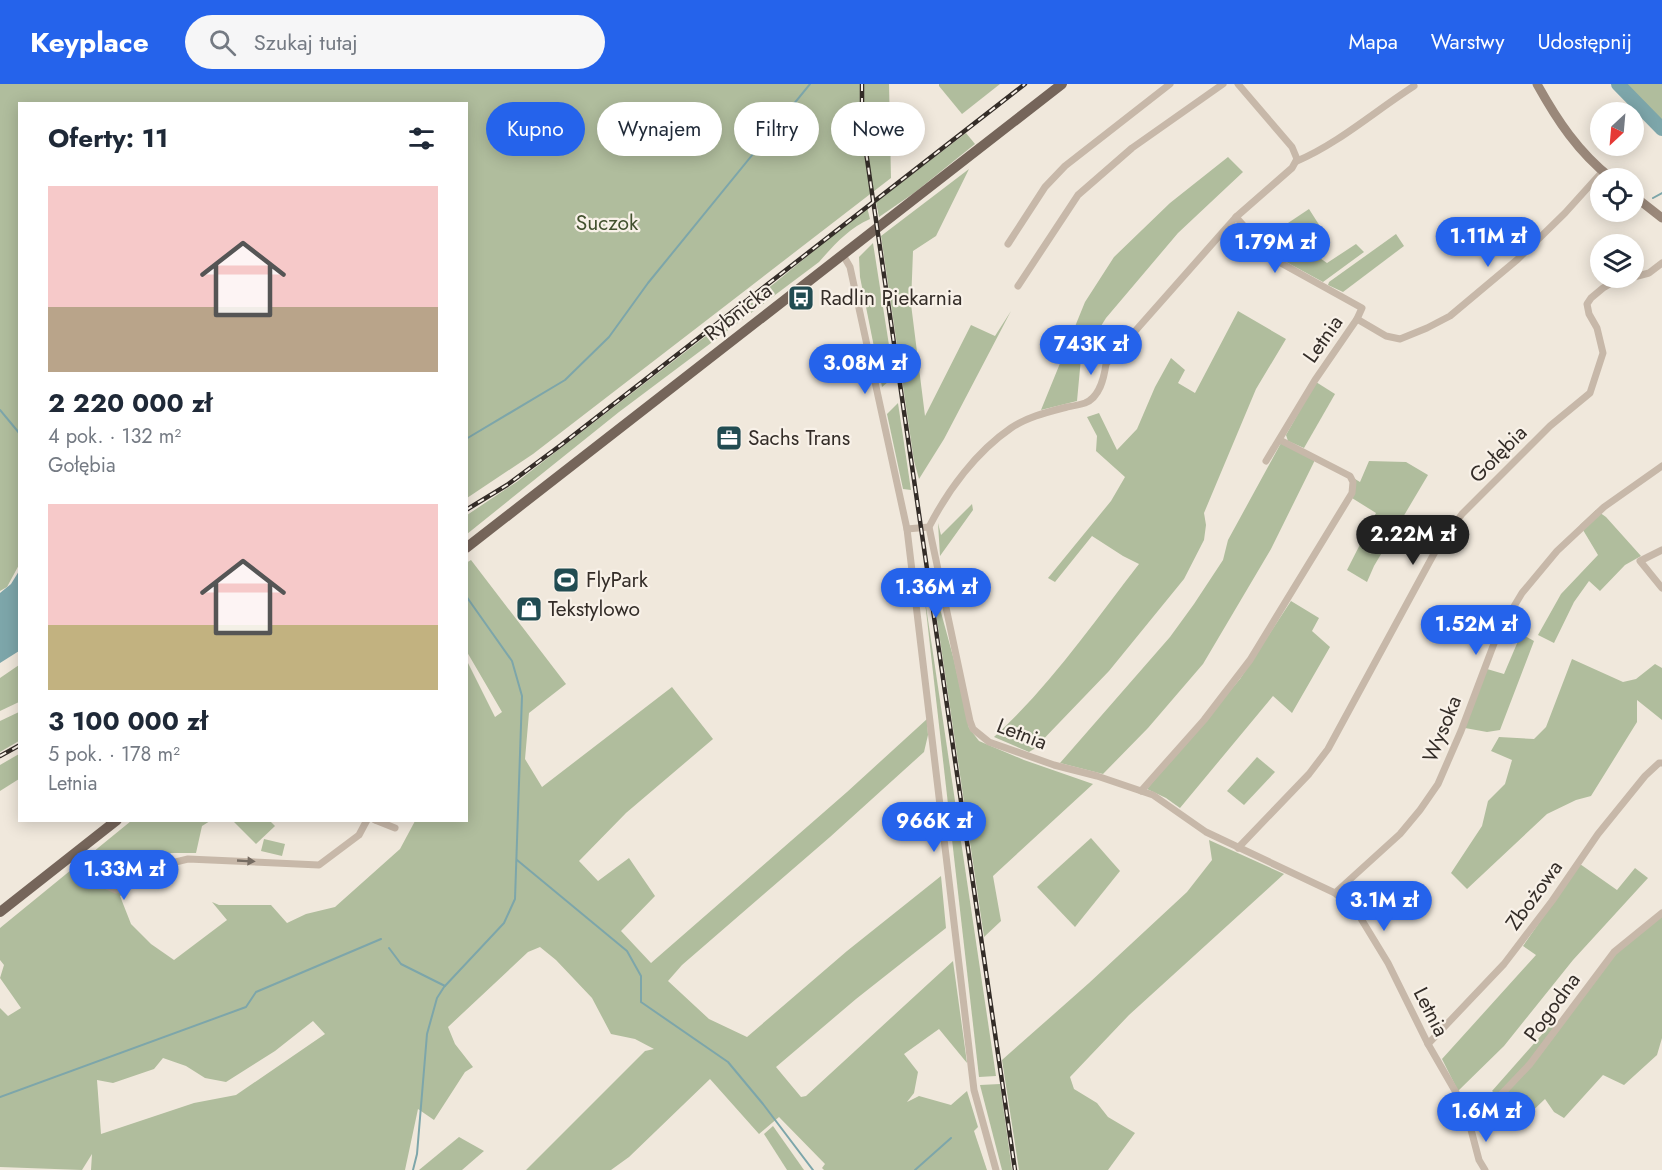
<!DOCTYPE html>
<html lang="pl">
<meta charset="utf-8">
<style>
:root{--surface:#fff;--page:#f6f6f7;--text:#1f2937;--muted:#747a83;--accent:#2563eb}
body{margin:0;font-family:Jost,sans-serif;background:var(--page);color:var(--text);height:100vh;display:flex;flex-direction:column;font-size:22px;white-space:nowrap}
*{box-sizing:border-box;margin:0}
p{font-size:20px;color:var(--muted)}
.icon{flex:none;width:33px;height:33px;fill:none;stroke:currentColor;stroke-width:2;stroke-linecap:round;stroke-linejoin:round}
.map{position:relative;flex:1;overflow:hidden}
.sheet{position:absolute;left:18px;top:18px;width:450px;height:720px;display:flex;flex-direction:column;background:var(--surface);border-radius:0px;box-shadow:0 3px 15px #0003}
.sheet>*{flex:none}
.top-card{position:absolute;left:486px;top:18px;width:570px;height:54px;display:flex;gap:12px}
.needle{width:39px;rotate:206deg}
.fabs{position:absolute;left:1590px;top:18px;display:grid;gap:12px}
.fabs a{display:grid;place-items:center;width:54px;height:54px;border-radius:50%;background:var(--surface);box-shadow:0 3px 15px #0003;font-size:30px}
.price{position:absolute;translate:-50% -51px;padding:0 14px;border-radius:21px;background:var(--accent);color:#fff;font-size:20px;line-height:39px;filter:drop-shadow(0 2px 3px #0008)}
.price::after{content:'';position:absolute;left:50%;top:36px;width:18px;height:14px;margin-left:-9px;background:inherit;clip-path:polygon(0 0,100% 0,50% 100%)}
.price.on{background:#222;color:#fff}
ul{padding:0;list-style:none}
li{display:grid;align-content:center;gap:12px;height:318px;padding:0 30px}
li span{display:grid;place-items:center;height:186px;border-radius:0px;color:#555}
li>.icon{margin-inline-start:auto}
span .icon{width:108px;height:108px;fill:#fffc;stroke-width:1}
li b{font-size:26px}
h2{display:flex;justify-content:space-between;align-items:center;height:72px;padding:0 30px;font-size:26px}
.chip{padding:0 21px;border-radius:27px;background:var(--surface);box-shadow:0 3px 15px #0003;font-size:21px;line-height:54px}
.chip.on{background:var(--accent);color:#fff}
header{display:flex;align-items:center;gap:36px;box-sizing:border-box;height:84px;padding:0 30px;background:var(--accent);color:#fff}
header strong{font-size:28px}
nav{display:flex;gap:33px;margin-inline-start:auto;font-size:21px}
.search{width:420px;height:54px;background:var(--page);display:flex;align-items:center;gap:15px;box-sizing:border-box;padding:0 21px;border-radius:33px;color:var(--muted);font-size:22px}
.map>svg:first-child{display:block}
</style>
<header>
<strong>Keyplace</strong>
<div class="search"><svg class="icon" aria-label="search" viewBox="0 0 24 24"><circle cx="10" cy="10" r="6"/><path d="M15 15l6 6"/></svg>Szukaj tutaj</div>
<nav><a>Mapa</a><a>Warstwy</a><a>Udostępnij</a></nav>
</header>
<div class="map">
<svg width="1662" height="1086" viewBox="0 0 1662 1086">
<rect width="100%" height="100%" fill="#f0e8dc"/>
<g fill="#b0bd9d" fill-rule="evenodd">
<polygon points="0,0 889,0 891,94 533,370 467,414 466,20 20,20 20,479 7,503 0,507"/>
<polygon points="939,0 1000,0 962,30 939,2"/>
<polygon points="1624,0 1662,0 1662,41"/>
<polygon points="966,49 975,60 914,109 879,133 876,118"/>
<polygon points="1228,73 1243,88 1178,149 1106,234 1081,274 1077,317 1041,326 1085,218 1114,173 1170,119"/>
<polygon points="969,85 936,152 913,167 911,220 925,332 971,241 995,252 1011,227 944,355 919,395 914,377 881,152"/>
<path d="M867 123 870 135C849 144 834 161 819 178L619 328 467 450V431L518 397 776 198Z"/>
<polygon points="1309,125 1323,147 1304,163 1327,179 1356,160 1364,168 1323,198 1277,173 1261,157"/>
<polygon points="1396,150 1404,162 1343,208 1328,201 1329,198"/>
<polygon points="873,159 894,293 882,303 860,193 859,173"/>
<path d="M1238 227 1286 255 1256 305 1204 429 1206 441 1204 456 1184 495 1109 587 1034 665 1029 668 994 653C1050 602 1093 539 1139 480L1123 472 1092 452 1055 498 1048 494 1111 417 1125 393 1096 367 1097 352 1087 333 1099 329 1117 366 1137 345 1155 303 1171 274 1185 286 1178 299 1195 309Z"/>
<polygon points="1316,298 1335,310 1304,364 1288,357 1286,351"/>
<polygon points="898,319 911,406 903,405 887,330"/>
<polygon points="1281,359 1314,375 1314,378 1271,465 1203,580 1148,644 1103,690 1060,679 1170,553 1194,520 1223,476 1228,456"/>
<polygon points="1369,377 1406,378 1428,391 1374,482 1367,498 1347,486 1376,429 1352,414 1355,395 1360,398"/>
<polygon points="972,420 973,426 940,472 938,439 941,451"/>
<polygon points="1596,426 1606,433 1641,472 1625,481 1600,507 1589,497 1574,518 1554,559 1538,551 1561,510 1598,471 1580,441"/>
<path d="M471 476 566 600 529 629 525 675 542 703 672 603 713 655 626 729 579 777 598 797 629 774 655 812 621 847 651 879 847 708 927 635 928 651 924 668 830 753 682 881 668 897 709 935 747 953 847 867 941 792 946 844 856 915 776 983 801 1013 806 1012 953 877 967 979 939 945 904 970 918 988 914 1009 907 1018 919 1012 951 1021 967 1007 978 1043 974 1047 987 1086H824L822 1084 825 1080 779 1033 759 1050 710 995 629 1073 611 1086H526L645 967 654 965 635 955 611 950 592 914 556 876 540 863 528 868 448 943 455 960 473 983 465 988 434 1036 418 1025 405 1086H91L92 1070 82 1086 0 1083V924L8 932 21 924 0 894 4 881 0 876V844L131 737H210L202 742 196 769H168V784L160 786 120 812 131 840 151 860 174 876 227 836 212 818 219 821H271L287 839 306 830 335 823 400 765 415 737 466 736 467 577 495 633 502 628 467 568 466 479ZM313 937 325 950 236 1011 194 1019 101 1050 97 996 113 999 154 985 163 974 186 982 205 994 226 998 275 967Z"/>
<polygon points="930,488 954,576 969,644 979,657 1024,676 1093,700 993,792 1001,837 984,853"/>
<polygon points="924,509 996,992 979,993"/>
<polygon points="1291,517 1319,534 1312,547 1330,563 1292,629 1273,612 1180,724 1166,714 1147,705 1240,595"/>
<polygon points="1521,550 1534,557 1500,646 1487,648 1465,644 1487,585 1504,590"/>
<polygon points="1572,575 1623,598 1636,595 1655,580 1662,584 1662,636 1637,616 1637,638 1591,712 1576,716 1547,730 1467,805 1451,789 1482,742 1488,717 1505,700 1512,676 1491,667 1499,653 1534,655 1546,643"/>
<polygon points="19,581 19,618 0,627 0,594"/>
<polygon points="19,628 19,657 0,668 0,637"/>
<polygon points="19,670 19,695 0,707 0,681"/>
<polygon points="1257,673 1275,688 1244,721 1227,707"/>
<polygon points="233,737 270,737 275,742 256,760"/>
<polygon points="1091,754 1120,787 1075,843 1037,803"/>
<polygon points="264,755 285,760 282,772 261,767"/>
<polygon points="1209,756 1284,790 1129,931 1070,993 1074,1005 1097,1019 1108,1033 1135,1049 1108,1086 1019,1086 1002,976 1089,899 1187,808 1212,776"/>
<polygon points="1580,780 1617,806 1635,784 1648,794 1573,876 1504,962 1458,1007 1442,975 1536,871 1523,862"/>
<polygon points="1662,832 1662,954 1657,971 1624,1001 1603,991 1564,1034 1554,1028 1545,1015 1524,1035 1492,1007 1554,937 1560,941 1614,871"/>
<polygon points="1000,1000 1012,1086 1002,1086 980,1001"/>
<polygon points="773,1042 804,1086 787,1086 764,1050"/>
<polygon points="459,1053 484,1067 462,1086 419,1086"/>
</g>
<polygon fill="#7da6aa" points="19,487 19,567 0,579 0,509 11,500"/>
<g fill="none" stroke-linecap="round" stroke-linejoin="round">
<g stroke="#7da6aa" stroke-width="2">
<polyline points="1653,114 1662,109"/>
<polyline points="0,326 20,350"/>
<polyline points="466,355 565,296 609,253 648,199 810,0"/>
<polyline points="517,776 627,867 641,892 641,918 728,978 763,1020 813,1086"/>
<polyline points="389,864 401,880 445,902"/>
<polyline points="0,1013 246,923 256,908 381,855"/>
<polyline points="413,1086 417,1070 427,950 437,914 444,903 504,839 515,815 522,612 512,577 466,512"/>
<polyline points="915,1086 951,1054"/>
</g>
<polyline stroke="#7da6aa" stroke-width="14" points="1618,0 1662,45"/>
<g stroke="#c7b8a9" stroke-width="7">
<polyline points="1238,0 1292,63 1297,75 1292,84 1236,133 1265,166 1279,178 1362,224 1357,235 1315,296 1266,377"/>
<path d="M1297 77C1339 59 1375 27 1414 2"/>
<path d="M1236 133 1106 280C1104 294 1100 313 1085 319 1079 321 1073 322 1067 323 1048 328 1027 333 1011 344 976 368 948 406 929 443L970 637 973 645 989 658 1054 681 1097 692 1153 711 1206 748 1335 809 1360 833 1388 879 1428 960 1458 1012 1469 1038 1479 1076 1485 1086"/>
<polyline points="1008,160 1045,103 1065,82 1170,0"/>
<polyline points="843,171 850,183 907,445 974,1006 996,1086"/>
<polyline points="1634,193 1649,189 1662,179"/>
<polyline points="1018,202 1078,111 1132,64 1223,0"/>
<polyline points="1357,235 1386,252 1400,255 1427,244 1450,232 1518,175 1565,129 1602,88"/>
<polyline points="907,445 929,443"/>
<polyline points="1662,466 1640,477 1662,504"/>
<polyline points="1141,707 1204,636 1250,576 1352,409 1353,398 1350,392 1280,356"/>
<polyline points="375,736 395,744"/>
<polyline points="1238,764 1309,690 1328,665 1436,466 1462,430 1550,342 1590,309 1603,269 1597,244 1589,230 1587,220 1591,214 1603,204 1613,198 1631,194"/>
<polyline points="77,768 107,802 116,806 124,804 159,782 188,775 319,781 359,751 367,736"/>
<polyline points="1335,809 1400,750 1420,726 1438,700 1461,647 1498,549 1522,509 1557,467 1604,423 1662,382"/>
<polyline points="1428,960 1504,880 1552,817 1598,750 1645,692 1659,679 1662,679"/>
<polyline points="1469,1038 1493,1019 1530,980 1614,868 1662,829"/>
</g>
<g stroke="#9a887a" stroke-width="9">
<path d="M1537 0C1557 36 1578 68 1611 94"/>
<polyline points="1634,112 1662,134"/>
</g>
<g stroke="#75655a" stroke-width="10">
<polyline points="466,464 1062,0"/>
<polyline points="0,828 117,736"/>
</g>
<defs>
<g id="rail">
<polyline points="862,0 862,31 866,68 1015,1086"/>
<polyline points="466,426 507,401 561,361 1025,0"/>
<polyline points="0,672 20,661"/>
</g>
</defs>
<use href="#rail" stroke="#342d28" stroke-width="4.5"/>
<use href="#rail" stroke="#f8f1e8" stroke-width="2" stroke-dasharray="7" stroke-linecap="butt"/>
</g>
<defs><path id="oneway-solid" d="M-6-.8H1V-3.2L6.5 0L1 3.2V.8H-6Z" transform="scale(1.5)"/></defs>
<use fill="#766c62" href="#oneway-solid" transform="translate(246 777) rotate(3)"/>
<defs>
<symbol id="bus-square" viewBox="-11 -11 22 22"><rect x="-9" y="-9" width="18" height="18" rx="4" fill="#214c52" stroke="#f8f1e8"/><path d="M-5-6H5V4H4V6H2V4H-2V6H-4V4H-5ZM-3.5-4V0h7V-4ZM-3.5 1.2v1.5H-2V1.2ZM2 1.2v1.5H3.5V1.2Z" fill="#fff"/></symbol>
<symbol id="office-square" viewBox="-11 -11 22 22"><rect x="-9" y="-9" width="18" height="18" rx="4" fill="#214c52" stroke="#f8f1e8"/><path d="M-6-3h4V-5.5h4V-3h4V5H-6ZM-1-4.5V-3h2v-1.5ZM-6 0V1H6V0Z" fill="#fff"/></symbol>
<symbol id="stadium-square" viewBox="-11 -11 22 22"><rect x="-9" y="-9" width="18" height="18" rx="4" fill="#214c52" stroke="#f8f1e8"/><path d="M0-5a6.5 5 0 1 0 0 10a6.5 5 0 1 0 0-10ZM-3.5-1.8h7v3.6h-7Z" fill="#fff"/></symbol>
<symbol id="shop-square" viewBox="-11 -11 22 22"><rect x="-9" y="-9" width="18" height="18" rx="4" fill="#214c52" stroke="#f8f1e8"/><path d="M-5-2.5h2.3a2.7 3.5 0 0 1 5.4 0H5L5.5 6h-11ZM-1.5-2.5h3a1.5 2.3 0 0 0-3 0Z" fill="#fff"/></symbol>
</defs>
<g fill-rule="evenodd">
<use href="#bus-square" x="786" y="199" width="30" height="30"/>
<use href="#office-square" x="714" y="339" width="30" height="30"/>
<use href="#stadium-square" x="551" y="481" width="30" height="30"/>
<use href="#shop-square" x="514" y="510" width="30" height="30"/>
</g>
<g text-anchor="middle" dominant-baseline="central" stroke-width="4.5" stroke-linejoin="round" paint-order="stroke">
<g font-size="21" fill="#42512e" stroke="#f8f1e8">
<text x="607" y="139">Suczok</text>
</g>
<g font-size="21" fill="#342d28" stroke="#f8f1e8" text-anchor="start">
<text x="820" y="214">Radlin Piekarnia</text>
<text x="748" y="354">Sachs Trans</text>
<text x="586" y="496">FlyPark</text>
<text x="548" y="525">Tekstylowo</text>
</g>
<g font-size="21" fill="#342d28" stroke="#f8f1e8">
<text transform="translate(738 228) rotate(-38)">Rybnicka</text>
<text transform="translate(1323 255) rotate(-55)">Letnia</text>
<text transform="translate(1498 370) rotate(-45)">Gołębia</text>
<text transform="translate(1442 645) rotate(-68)">Wysoka</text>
<text transform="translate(1022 650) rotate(21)">Letnia</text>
<text transform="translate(1534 811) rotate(-54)">Zbożowa</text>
<text transform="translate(1552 923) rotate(-54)">Pogodna</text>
<text transform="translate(1431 928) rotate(63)">Letnia</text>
</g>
</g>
</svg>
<div class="fabs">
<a><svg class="needle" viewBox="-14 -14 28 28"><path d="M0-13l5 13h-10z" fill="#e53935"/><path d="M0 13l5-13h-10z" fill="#747a83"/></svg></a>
<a><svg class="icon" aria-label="locate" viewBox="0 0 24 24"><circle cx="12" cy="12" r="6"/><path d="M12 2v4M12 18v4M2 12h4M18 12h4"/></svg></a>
<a><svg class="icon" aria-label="layers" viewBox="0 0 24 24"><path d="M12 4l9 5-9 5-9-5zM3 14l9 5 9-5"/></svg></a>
</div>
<b class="price" style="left:1488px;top:184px">1.11M zł</b>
<b class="price" style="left:1275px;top:190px">1.79M zł</b>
<b class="price" style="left:1091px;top:292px">743K zł</b>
<b class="price" style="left:865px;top:311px">3.08M zł</b>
<b class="price on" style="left:1413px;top:482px">2.22M zł</b>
<b class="price" style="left:936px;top:535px">1.36M zł</b>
<b class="price" style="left:1476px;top:572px">1.52M zł</b>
<b class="price" style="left:934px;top:769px">966K zł</b>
<b class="price" style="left:124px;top:817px">1.33M zł</b>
<b class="price" style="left:1384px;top:848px">3.1M zł</b>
<b class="price" style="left:1486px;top:1059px">1.6M zł</b>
<div class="top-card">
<a class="chip on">Kupno</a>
<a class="chip">Wynajem</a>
<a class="chip">Filtry</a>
<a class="chip">Nowe</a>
</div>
<section class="sheet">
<h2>Oferty: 11<svg class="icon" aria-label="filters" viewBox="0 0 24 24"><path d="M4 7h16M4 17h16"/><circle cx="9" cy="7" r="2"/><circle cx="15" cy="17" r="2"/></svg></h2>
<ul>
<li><span style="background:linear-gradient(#f6c9c9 65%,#b9a48a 0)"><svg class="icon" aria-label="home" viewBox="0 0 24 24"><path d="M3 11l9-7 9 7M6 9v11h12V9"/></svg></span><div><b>2 220 000 zł</b><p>4 pok. · 132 m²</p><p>Gołębia</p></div></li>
<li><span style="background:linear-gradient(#f6c9c9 65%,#c2b280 0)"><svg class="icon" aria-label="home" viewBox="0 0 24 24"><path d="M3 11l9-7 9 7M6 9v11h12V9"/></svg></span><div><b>3 100 000 zł</b><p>5 pok. · 178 m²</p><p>Letnia</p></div></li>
</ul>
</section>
</div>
